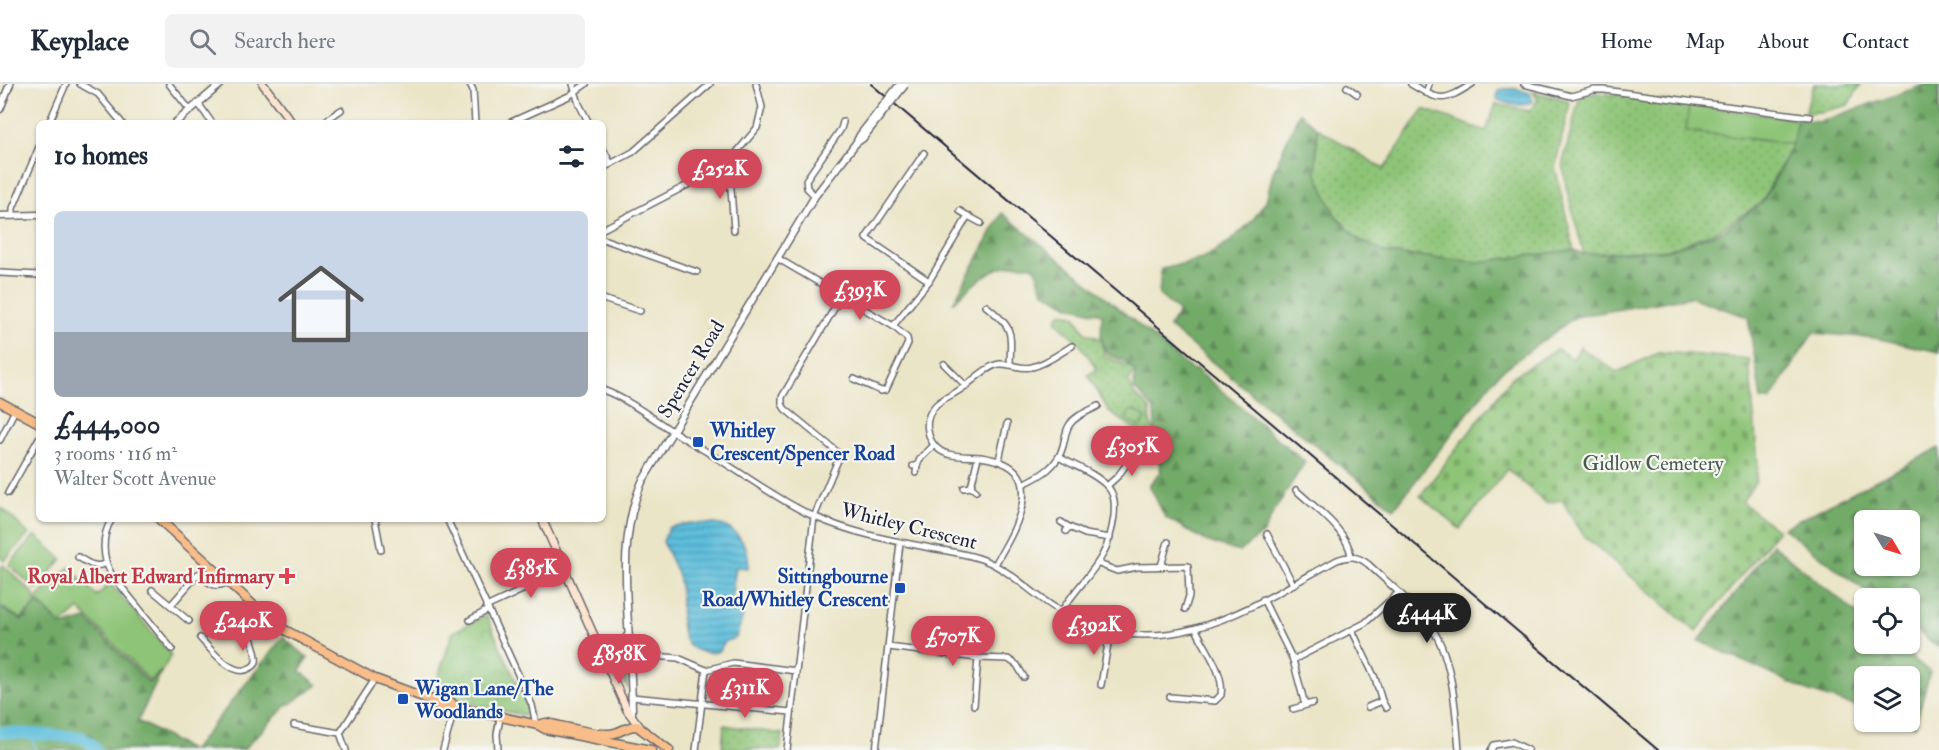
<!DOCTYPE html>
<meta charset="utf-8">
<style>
:root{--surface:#fff;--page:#f2f2f3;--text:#1f2937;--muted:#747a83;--line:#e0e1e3;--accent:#d1495b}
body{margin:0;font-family:"IM FELL Double Pica",serif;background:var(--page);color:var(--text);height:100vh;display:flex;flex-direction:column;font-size:22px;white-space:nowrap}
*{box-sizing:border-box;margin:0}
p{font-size:20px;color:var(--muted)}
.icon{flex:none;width:33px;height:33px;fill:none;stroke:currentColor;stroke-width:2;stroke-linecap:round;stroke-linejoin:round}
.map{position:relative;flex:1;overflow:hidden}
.details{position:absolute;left:36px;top:36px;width:570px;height:402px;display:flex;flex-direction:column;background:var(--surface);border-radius:9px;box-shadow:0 2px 4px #0004}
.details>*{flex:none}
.needle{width:39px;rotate:128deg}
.tools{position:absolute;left:1854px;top:426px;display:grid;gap:12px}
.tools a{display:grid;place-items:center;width:66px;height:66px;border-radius:9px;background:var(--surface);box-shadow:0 2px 4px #0004;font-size:30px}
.price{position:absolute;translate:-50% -51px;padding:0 14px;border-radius:21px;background:var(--accent);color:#fff;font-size:20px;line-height:39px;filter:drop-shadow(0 2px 3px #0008)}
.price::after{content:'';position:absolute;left:50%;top:36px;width:18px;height:14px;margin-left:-9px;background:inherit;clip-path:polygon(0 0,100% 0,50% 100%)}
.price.active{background:#222;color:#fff}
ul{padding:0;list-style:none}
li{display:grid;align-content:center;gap:12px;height:318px;padding:0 18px}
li+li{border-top:2px solid var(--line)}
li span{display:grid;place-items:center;height:186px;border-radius:9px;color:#555}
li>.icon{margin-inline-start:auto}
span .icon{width:108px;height:108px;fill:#fffc;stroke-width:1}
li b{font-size:26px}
h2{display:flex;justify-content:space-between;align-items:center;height:72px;padding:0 18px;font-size:26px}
header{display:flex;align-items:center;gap:36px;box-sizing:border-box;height:84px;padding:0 30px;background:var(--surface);border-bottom:2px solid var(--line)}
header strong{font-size:28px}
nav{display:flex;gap:33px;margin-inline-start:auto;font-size:21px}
.search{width:420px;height:54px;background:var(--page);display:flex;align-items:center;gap:15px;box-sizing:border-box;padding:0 21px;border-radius:9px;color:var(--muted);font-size:22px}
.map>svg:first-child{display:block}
</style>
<header>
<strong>Keyplace</strong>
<div class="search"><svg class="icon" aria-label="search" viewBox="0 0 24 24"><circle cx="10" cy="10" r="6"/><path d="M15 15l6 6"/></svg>Search here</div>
<nav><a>Home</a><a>Map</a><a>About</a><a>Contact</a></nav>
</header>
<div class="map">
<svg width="1939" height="666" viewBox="0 0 1939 666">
<defs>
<pattern id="grass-dots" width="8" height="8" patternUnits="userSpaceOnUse" patternTransform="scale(1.5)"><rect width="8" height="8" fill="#8ec477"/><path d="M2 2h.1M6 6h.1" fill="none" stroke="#7aa868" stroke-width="1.8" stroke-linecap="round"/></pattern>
<pattern id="forest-firs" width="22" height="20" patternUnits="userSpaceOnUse" patternTransform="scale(1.5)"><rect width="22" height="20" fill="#72aa68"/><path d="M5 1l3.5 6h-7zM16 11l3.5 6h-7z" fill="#5d8a57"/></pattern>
<pattern id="cemetery-stones" width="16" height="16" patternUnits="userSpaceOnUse" patternTransform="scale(1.5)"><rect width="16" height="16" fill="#8ec477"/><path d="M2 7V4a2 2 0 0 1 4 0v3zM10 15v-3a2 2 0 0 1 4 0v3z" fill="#7aa868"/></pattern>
<pattern id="park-crowns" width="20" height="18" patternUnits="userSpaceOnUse" patternTransform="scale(1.5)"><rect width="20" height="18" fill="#8ec477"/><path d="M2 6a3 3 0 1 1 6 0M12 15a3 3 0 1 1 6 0" fill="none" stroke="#7aa868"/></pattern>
<pattern id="water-rules" width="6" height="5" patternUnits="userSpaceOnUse" patternTransform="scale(1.5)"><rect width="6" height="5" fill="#5dbedb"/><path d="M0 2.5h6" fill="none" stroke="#4c9ab3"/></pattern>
</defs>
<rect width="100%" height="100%" fill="#f6f6f2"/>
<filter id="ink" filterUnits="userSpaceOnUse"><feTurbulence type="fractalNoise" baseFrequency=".0167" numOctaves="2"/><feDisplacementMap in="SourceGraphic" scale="12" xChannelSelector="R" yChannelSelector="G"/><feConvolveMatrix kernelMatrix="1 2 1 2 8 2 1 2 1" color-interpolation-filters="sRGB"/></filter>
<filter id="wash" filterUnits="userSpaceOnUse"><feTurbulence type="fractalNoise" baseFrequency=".008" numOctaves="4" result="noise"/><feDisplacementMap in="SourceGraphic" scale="24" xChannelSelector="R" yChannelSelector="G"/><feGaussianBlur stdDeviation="1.35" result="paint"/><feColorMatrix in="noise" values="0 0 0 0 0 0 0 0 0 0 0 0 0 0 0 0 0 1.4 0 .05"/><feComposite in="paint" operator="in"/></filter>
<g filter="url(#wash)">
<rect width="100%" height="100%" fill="#ebe5c7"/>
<g fill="url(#grass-dots)" stroke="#587359" stroke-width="1.5">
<polygon points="1814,0 1861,0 1848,21 1821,28 1805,29"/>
<polygon points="1533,8 1563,15 1570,19 1555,83 1574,166 1478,178 1385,169 1357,154 1335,131 1316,88 1317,44 1384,85 1424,25 1486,47 1496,20 1529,27 1538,16"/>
<polygon points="1600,9 1689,20 1687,47 1792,60 1761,119 1721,145 1670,165 1584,170 1566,103 1563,78 1579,15 1586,10"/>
<polygon points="1063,228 1075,232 1086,249 1101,255 1105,272 1130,283 1135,287 1129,298 1134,310 1150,325 1150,338 1156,351 1156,366 1143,357 1139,348 1109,328 1088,291 1097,285 1079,259 1056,237 1059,230"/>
<polygon points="724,641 783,650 780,666 722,664"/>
</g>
<g fill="url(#forest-firs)" stroke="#4a6652" stroke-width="1.5" fill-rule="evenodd">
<polygon points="1927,0 1939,0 1939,268 1875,254 1813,249 1770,316 1761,315 1748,233 1690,213 1575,233 1498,290 1394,425 1169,243 1179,228 1159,211 1161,185 1202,175 1227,160 1252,137 1266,117 1273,88 1299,29 1317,44 1316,88 1335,131 1357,154 1385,169 1478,178 1574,166 1584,170 1667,166 1723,147 1762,119 1789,69 1797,35 1819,38"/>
<path d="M1002 129 1089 199 1192 286 1196 285 1305 378 1274 427 1264 448 1239 468 1206 457 1165 433 1149 401 1161 388 1156 366 1154 325 1134 305 1135 287 1124 277 1107 270 1101 255 1102 230 1069 222 1043 207 1035 183C999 173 978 196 953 219Z"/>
<path d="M1939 364V564L1910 541V514H1875L1783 444ZM1864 436H1910V482H1864Z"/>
<polygon points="1772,460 1864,535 1864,560 1895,560 1930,588 1915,642 1902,638 1910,638 1910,592 1864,592 1864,625 1810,608 1699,557"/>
<polygon points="38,519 62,542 86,535 149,599 162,587 138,637 190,666 0,666 0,524 22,536"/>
<polygon points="283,553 308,574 300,587 318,601 284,624 243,666 193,666"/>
<polygon points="617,573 622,573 627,580 628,605 614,575"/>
</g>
<polygon fill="url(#cemetery-stones)" stroke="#587359" stroke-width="1.5" points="1580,263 1617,288 1660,268 1749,275 1758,381 1756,397 1742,418 1778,446 1696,548 1584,452 1562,416 1546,419 1507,385 1460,445 1420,412 1512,293 1557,265 1573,275"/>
<g fill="url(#park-crowns)" stroke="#587359" stroke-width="1.5">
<polygon points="1133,326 1143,331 1146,335 1140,343 1126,336 1130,327"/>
<polygon points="486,531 530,628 531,633 432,611 453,548"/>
</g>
<g fill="#8ec477" stroke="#587359" stroke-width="1.5">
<polygon points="1689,20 1797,35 1792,60 1686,47"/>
<polygon points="2,424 29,450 4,477 0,473 0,426"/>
<polygon points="35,451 62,475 36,505 9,481"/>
<polygon points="3,481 34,510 34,515 37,518 21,535 0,522 0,484"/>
<polygon points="69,483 97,512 110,499 171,571 164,584 150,597 79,525 61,541 36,515"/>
</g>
<g fill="url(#water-rules)" stroke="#40708b" stroke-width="1.5">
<path d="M1506 5H1517L1530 9 1532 17C1523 25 1507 20 1497 15L1498 6Z"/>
<path d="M691 439C701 440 715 439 724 442 741 449 751 468 748 484L736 483 731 515 738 521 743 532 736 554 726 557 718 568C667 574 686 526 679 496 676 483 667 470 663 457L669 443Z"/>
</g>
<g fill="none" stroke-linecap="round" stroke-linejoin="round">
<polyline stroke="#5dbedb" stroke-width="2" points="29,649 37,666"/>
<polyline stroke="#5dbedb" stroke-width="12" points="0,648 80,653 89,658 96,666"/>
</g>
</g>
<g filter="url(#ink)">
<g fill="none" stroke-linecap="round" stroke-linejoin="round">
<defs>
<g id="minor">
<polyline points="80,0 98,10 122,39"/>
<polyline points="169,0 190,26"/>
<polyline points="470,0 473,6 475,39"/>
<polyline points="573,0 579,20 589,39"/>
<path d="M1411 0C1441 18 1443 18 1472 0"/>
<polyline points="1524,0 1571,12 1594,6 1604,6 1810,33"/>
<polyline points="1347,3 1357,10"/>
<polyline points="1426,9 1429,0"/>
<polyline points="198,19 212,39"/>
<polyline points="49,39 66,0"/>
<polyline points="322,39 341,26"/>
<polyline points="509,39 569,12 586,0"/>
<polyline points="603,65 611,80"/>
<polyline points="924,69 866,154 929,197"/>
<polyline points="726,81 730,92 734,146"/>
<polyline points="603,84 633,68 710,0"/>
<polyline points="815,112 807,104 806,96 841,45 843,38"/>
<polyline points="960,127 968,132"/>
<polyline points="13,132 13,124 39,63"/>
<polyline points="603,145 726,81 757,44 762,23 756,0"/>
<polyline points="603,155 697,188"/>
<polyline points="777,174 893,242 907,254 908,259 886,306 881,307 854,295"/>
<polyline points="0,189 39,191"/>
<polyline points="603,215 640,227"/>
<path d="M986 222C1014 244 1011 247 1010 281"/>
<polyline points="893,242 929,197 968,132 981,139"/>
<polyline points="944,280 966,302"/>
<path d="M603 306C627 315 648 331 669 345 690 358 711 370 731 383 758 400 784 419 813 432 849 448 888 456 926 463 945 467 966 469 984 476 1016 489 1039 518 1071 533 1169 582 1252 522 1337 476 1349 471 1358 472 1368 480 1389 500 1417 522 1433 546 1453 576 1456 630 1459 666"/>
<polyline points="0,356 15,326"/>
<polyline points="1139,364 1148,369"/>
<path d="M1059 373C1074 382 1095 389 1107 402 1115 410 1115 421 1114 432 1108 481 1084 491 1061 528"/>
<polyline points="999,376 1007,340"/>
<polyline points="913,382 917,382 916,389"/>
<polyline points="917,382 920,375 934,361"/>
<path d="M1023 400C1041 392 1058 382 1063 362 1065 355 1065 347 1070 340 1076 331 1089 327 1098 322"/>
<polyline points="1107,402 1118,392 1128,378 1143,368"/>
<polyline points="971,403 978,373"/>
<polyline points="964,404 971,403 976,407"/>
<path d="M1296 406C1314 423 1349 447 1351 473"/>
<polyline points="8,409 39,354"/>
<path d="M112 435C101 451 102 475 112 491L172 565"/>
<polyline points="375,435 381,466"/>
<polyline points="447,435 532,621 536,641"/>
<polyline points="1061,438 1069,443 1066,447"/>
<polyline points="1069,443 1085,450 1110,454"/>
<polyline points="1267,450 1293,500"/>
<path d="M78 473C88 479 94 484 105 480"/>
<polyline points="1099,480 1117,487 1137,483 1188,482 1189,512 1185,525"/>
<path d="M995 481C1001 469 1009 457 1014 445 1032 404 1027 379 980 373 969 372 958 373 948 370 937 367 930 358 928 347 926 338 929 329 935 322 941 315 951 312 958 307 970 300 987 281 1000 280 1011 279 1021 286 1032 283 1046 280 1060 269 1072 262"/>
<polyline points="1161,482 1168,458"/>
<polyline points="152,506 189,537"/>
<polyline points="1263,515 1293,576 1305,621"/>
<path d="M171 521 198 490C208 498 215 506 227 498"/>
<polyline points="486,523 565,486"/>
<polyline points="470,536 488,526"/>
<polyline points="1352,546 1375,594 1382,617 1386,624"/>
<path d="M200 554C210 565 234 595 250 584 255 582 257 578 256 573 255 562 249 550 246 540L254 523"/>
<polyline points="888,563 978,574 1008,575 1017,581 1024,593"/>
<polyline points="630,570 678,574 706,586 733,579 796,587"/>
<polyline points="1293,576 1365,539 1398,509"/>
<polyline points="1101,601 1110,548"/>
<polyline points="631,613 791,628"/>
<path d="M1170 613 1215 617 1221 611C1225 589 1205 565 1196 545"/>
<polyline points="974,621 978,574"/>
<polyline points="1368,623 1382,617"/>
<polyline points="1293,625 1313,619"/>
<polyline points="294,641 340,649"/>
<polyline points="346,666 340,649 375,595"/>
<polyline points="443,666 455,623"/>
<polyline points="498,666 497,650 500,634"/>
<polyline points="696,666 706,586"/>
<polyline points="787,666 814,433 838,376 835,366 785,325 782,320 782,313 841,213"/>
<polyline points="876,666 900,459"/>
<polyline points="1491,666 1494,661 1512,658 1528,666"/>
</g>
<g id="tertiary">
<polyline points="0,25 10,0"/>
<polyline points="175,39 221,0"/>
<polyline points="856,59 860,51 878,28"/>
<polyline points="0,132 39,131"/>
<polyline points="605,573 622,564 627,552"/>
<path d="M632 632C632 612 631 592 630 572 627 514 618 453 642 398L815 112 856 59 863 54 881 31"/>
</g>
<g id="secondary">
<polyline points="263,0 292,39"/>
<polyline points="542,435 627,626 640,643"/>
</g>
<g id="trunk">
<polyline points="0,318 39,339"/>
<polyline points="159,435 274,540 375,595 431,616 439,622 449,626 455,623 538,641 545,645 651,666"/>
<path d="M431 616C441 615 450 614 455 623"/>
<path d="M538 641 546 639C563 642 593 651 609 650 620 650 627 641 637 642L669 666"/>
</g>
</defs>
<use href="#minor" stroke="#68666c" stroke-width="8"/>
<use href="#tertiary" stroke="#68666c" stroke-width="9"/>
<use href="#secondary" stroke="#68666c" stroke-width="10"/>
<use href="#trunk" stroke="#68666c" stroke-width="11"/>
<use href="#minor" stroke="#fff" stroke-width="5"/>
<use href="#tertiary" stroke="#fff" stroke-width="6"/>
<use href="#secondary" stroke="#fce5d0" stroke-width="7"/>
<use href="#trunk" stroke="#f8bd89" stroke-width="8"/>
<polyline stroke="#22223b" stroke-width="2" points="871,0 1658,666"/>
<defs>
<g id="tertiary-bridge">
<polyline points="878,28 900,0"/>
<polyline points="881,31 905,1"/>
</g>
</defs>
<use href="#tertiary-bridge" stroke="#68666c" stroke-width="9" stroke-linecap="butt"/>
<use href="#tertiary-bridge" stroke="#fff" stroke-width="6"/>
</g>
</g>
<g fill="#1a4fb4" stroke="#f6f6f2" stroke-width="2">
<rect x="692" y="352" width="12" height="12" rx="3"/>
<rect x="894" y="498" width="12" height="12" rx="3"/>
<rect x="397" y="609" width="12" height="12" rx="3"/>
</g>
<path fill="#e0444e" stroke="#f6f6f2" stroke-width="2" d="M284 483h6v6h6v6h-6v6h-6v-6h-6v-6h6z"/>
<g text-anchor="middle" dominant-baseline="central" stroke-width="4.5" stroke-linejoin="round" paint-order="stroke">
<g font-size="20" fill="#22223b" stroke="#f6f6f2">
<text transform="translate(691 285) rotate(-59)">Spencer Road</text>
<text transform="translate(909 442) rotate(14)">Whitley Crescent</text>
</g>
<g font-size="20" font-weight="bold" fill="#164399" stroke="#f6f6f2" text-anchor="start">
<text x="710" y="346">Whitley<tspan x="710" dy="23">Crescent/Spencer Road</tspan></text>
<text x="888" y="492" text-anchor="end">Sittingbourne<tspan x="888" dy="23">Road/Whitley Crescent</tspan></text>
<text x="415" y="604">Wigan Lane/The<tspan x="415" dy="23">Woodlands</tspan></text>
</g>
<g font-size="20" fill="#485b50" stroke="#f6f6f2">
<text x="1653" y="379">Gidlow Cemetery</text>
</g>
<g font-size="20" font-weight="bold" fill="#be3a42" stroke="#f6f6f2" text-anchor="end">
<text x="274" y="492">Royal Albert Edward Infirmary</text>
</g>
</g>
</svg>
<div class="tools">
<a><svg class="needle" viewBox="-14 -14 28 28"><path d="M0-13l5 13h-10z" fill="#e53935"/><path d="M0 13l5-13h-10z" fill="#747a83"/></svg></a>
<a><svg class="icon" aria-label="locate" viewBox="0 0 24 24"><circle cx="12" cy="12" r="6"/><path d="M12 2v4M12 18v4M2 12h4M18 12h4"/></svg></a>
<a><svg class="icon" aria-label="layers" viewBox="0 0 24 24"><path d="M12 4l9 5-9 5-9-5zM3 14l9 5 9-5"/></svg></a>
</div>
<b class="price" style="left:720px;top:116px">£252K</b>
<b class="price" style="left:860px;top:237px">£393K</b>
<b class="price" style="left:1132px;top:393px">£305K</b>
<b class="price" style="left:531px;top:515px">£385K</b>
<b class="price active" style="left:1427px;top:560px">£444K</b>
<b class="price" style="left:243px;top:568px">£240K</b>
<b class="price" style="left:1094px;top:572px">£392K</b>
<b class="price" style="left:953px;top:583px">£707K</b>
<b class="price" style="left:619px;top:601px">£858K</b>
<b class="price" style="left:745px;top:635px">£311K</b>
<section class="details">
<h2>10 homes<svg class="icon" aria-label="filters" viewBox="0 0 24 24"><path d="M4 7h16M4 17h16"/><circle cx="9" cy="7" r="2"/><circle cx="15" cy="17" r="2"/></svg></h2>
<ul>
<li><span style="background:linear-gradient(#c9d6e8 65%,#9aa5b1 0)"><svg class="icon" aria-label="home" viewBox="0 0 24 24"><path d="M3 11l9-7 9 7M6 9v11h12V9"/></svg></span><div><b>£444,000</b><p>3 rooms · 116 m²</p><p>Walter Scott Avenue</p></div></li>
</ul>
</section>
</div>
